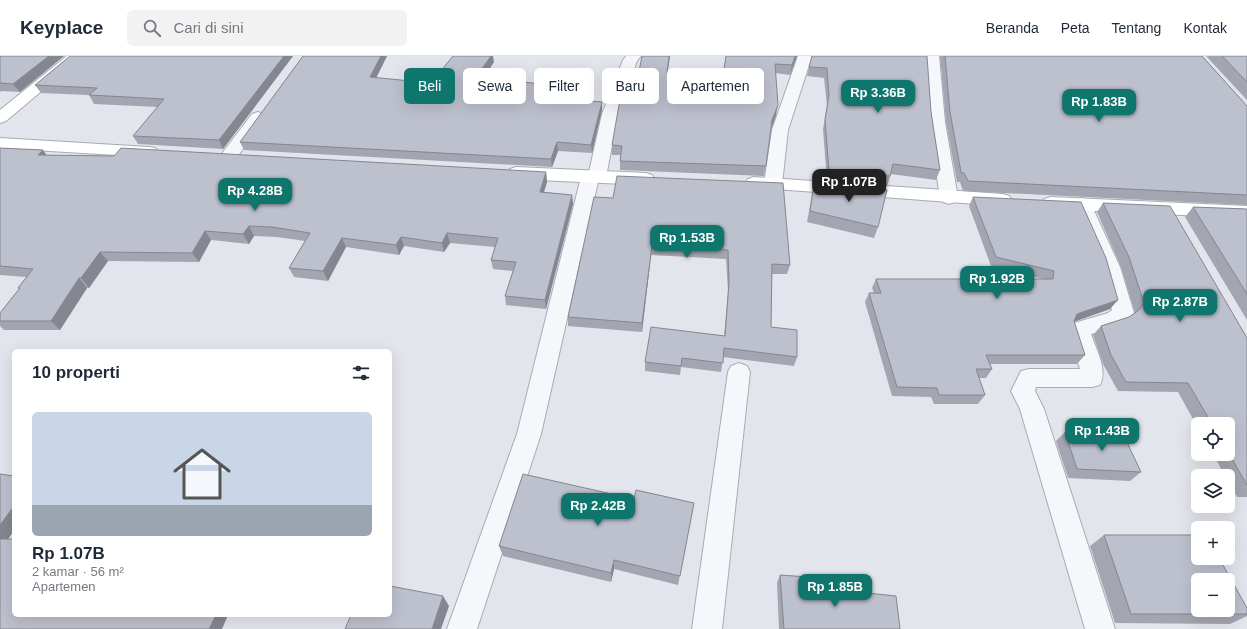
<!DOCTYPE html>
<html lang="id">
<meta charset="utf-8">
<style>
:root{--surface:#fff;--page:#f2f2f3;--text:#1f2937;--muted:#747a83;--line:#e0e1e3;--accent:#0f766e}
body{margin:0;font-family:Helvetica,sans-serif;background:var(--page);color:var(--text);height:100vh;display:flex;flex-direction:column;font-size:15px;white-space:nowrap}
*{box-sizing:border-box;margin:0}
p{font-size:13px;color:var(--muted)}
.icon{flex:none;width:22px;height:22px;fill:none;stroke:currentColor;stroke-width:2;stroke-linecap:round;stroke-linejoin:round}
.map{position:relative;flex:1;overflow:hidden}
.details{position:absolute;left:12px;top:293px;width:380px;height:268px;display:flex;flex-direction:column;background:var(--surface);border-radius:6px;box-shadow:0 4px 16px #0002}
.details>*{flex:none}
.banner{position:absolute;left:404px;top:12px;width:380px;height:36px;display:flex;gap:8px}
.fabs{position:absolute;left:1191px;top:361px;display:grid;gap:8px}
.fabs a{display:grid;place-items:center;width:44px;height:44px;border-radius:6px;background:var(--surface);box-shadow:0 4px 16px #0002;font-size:20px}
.price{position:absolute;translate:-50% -34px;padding:0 9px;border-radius:8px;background:var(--accent);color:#fff;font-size:13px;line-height:26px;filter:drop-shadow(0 1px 2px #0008)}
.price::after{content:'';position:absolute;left:50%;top:24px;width:12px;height:9px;margin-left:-6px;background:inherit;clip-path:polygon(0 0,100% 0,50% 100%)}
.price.selected{background:#222;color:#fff}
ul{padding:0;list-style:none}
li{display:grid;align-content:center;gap:8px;height:212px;padding:0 20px}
li span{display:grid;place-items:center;height:124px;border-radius:6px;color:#555}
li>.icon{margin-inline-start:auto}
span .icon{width:72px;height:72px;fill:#fffc;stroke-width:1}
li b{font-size:17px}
h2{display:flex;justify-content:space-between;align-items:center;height:48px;padding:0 20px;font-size:17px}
.tag{padding:0 14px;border-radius:6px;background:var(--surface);box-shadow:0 4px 16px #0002;font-size:14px;line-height:36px}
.tag.selected{background:var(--accent);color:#fff}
header{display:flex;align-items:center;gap:24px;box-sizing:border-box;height:56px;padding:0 20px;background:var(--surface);border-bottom:1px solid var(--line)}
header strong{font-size:19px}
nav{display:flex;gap:22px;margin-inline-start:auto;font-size:14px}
.search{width:280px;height:36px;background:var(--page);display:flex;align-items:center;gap:10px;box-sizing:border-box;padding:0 14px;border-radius:6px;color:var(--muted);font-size:15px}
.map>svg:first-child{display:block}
</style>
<header>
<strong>Keyplace</strong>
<div class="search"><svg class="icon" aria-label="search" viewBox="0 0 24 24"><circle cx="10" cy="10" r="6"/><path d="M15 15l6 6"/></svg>Cari di sini</div>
<nav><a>Beranda</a><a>Peta</a><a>Tentang</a><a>Kontak</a></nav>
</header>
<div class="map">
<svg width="1247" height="573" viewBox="0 0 1247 573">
<rect width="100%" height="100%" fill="#e3e5ec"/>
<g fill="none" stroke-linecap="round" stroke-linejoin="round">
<defs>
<g id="street">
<polygon points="626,0 641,0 637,5 618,58 606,121 603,125 598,126 541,378 477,573 447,573 517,378 581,121 584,117 589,116 602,58 623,4"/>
<polygon points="798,0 812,0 788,74 782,128 779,132 773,134 767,132 764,128 772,74"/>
<polygon points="925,0 939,0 945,66 958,142 955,146 949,148 943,146 940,142 929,66"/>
<polygon points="258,56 264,58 266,61 235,104 229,105 223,104 220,100 223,96 252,58"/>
<path d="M1082 142 1089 144 1091 148 1120 211 1134 257C1125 272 1106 274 1091 278 1096 293 1108 314 1100 329L1092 331H1036L1035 335 1044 353 1115 573H1085L1020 353 1011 335 1021 315 1029 313H1080L1068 274 1071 268 1108 257 1112 254 1100 211 1073 148 1075 144Z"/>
<polygon points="739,307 747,310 750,316 722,573 692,573 728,316 731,310"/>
</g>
<g id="secondary">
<polygon points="67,0 83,0 6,65 0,67 0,54"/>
<polygon points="0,82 149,91 155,92 158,96 155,100 149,101 0,92"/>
<polygon points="516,111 646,117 652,119 655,123 652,127 646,129 516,123 510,121 507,117 510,113"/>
<polygon points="754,121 1003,138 1009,140 1012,144 1009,148 1003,150 748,131 745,127 748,123"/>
<polygon points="1051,141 1247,150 1247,162 1051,153 1044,151 1042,147 1044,143"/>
</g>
</defs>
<use href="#street" stroke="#a7abb7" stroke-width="2"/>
<use href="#secondary" stroke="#a7abb7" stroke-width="2"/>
<use href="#street" fill="#f6f7fa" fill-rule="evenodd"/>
<use href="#secondary" fill="#fff" fill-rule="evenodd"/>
</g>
<g fill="#a3a5b0">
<polygon points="0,0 64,0 20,36 1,35 0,36"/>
<polygon points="70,0 293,0 223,93 138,88 133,80 158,51 94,48 89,39 41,37 35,29"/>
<polygon points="303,0 387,0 376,22 431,27 494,6 483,22 569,31 569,39 568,43 602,46 602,54 592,97 558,95 552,111 244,94 240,86"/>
<polygon points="797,0 790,19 775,17 776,59 771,72 764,120 620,114 620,105 621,99 612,99 612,89 630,46 634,41 668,17 723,20"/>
<polygon points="812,0 931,56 940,114 936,124 891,118 887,130 827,125 823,73 827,49 824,22 807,20"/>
<polygon points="940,0 1202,0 1247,50 1247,149 963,135 960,126 957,126 946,66"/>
<polygon points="1206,0 1247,0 1247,44"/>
<polygon points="0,92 43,94 46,99 546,116 547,126 544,136 572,139 573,148 546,253 506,249 505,240 513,215 493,213 491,204 495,191 450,187 444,196 404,190 399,199 346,191 328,225 294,221 289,212 305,185 277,181 254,180 249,188 211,184 199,206 108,205 89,232 87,232 60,274 4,274 0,270 0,257 19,233 18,232 26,221 0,219"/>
<polygon points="814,128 878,171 874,182 807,166 812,139"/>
<polygon points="594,141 790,209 787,218 772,218 771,271 797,301 794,310 723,301 721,316 681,311 680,319 645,315 645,306 724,280 728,236 726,203 651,199 642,276 568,270 568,261"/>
<polygon points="973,141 1110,253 1074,266 1085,299 1077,308 990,308 992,313 986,322 979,322 985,339 978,348 934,348 931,341 892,340 865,246 869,237 874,237 872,232 876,223 1043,223 991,210 969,150"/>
<polygon points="1103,147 1247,282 1247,441 1237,441 1228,425 1228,420 1225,420 1213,398 1228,398 1228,368 1198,368 1198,372 1178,336 1118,335 1103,308 1093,279 1101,270 1129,261 1135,257 1121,211 1097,156"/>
<polygon points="1193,151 1247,153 1247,264 1185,161"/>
<polygon points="1065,376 1141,416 1130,425 1068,422 1056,385"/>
<polygon points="634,443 694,447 678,529 614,513 611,526 503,500 499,490"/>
<polygon points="1104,479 1247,552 1247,560 1230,568 1115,567 1090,490"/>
<polygon points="780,519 810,531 900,573 779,573 777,527"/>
</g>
<g fill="#848690">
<polygon points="49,0 64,0 20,36 13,28"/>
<polygon points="284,0 293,0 223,93 219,84"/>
<polygon points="381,0 387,0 372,30 370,21"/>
<polygon points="491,0 493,0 494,6 478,30 476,21"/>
<polygon points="669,0 670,0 670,1 666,26 667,17"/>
<polygon points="795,0 797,0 790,19 792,9"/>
<polygon points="569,31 569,39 566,52 565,43"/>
<polygon points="602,46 602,54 592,97 591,89"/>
<polygon points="778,49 776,59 771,74 772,64"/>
<polygon points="557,86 558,95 552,111 551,103"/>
<polygon points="43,94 50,104 38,99"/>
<polygon points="546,116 547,126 541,145 540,136"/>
<polygon points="572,139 573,148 546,253 545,244"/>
<polygon points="249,170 254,180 249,188 243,178"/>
<polygon points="205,175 211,184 199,206 192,197"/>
<polygon points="447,177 450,187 444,196 442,187"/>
<polygon points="401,181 404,190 399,199 396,189"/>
<polygon points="342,182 346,191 328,225 323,215"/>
<polygon points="652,190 651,199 642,276 642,267"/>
<polygon points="100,196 108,205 89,232 81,222"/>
<polygon points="79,222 87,232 60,274 51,265"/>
<polygon points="1118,244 1110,253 1070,267 1077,258"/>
<polygon points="14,450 14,475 3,490 0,488 0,469"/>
<polygon points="614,504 614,513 611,526 611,517"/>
<polygon points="443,540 449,550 441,573 432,573"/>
<polygon points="216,559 228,559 222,573 209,573"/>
</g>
<g fill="#bdc0cd" stroke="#848690" fill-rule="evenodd">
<polygon points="0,0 49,0 13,28 0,27"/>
<polygon points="70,0 284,0 219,84 133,80 164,43 89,39 97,32 35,29"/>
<polygon points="303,0 381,0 370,21 431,27 453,0 491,0 476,21 569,31 565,43 602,46 591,89 557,86 551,103 240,86"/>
<polygon points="642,0 669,0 667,17 723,20 726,0 795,0 792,9 775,8 778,49 772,64 766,110 620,105 622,90 612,89 619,49 621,46 630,46 630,41 634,41"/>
<polygon points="812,0 927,0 931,56 940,114 893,108 890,120 829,115 825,64 829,39 827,12 809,11"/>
<polygon points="945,0 1202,0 1247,50 1247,139 968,125 964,117 961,116 950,56"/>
<polygon points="1222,0 1247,0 1247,26"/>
<polygon points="0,92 43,94 38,99 114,100 121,92 546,116 540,136 572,139 545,244 505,240 516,206 491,204 498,182 447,177 442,187 401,181 396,189 342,182 323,215 289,212 310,177 272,171 249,170 243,178 205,175 192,197 100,196 81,222 79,222 51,265 0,265 0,257 20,232 18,232 33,213 0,210"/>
<polygon points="617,120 783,127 790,209 772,208 771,271 797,274 797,301 724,292 723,307 682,302 681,310 645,306 651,271 725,280 729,226 728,194 652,190 642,267 568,261 594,141 613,142"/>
<polygon points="814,128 887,134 878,171 810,155"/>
<polygon points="973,141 1081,146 1106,202 1118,244 1077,258 1074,265 1085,299 986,299 992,313 976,313 985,339 939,339 937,332 897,331 869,237 881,237 876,223 1053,223 1054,215 996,201"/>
<polygon points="1103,147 1170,150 1247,282 1247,429 1228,396 1228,368 1212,368 1188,327 1126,326 1111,299 1101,270 1129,261 1139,254 1144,247 1129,201"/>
<polygon points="1193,151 1247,153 1247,238"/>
<polygon points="1065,376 1123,378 1141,416 1077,413"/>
<polygon points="0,418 14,420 14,450 0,469"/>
<polygon points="523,418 634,443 636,434 694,447 680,520 614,504 611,517 499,490"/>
<path d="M1104 479H1198V502H1219L1247 552V558H1131ZM1198 524H1228V554H1198Z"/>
<polygon points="0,483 14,483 14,559 216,559 209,573 0,573"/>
<polygon points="780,519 809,521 810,531 896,540 900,573 784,573"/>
<polygon points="390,530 443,540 432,573 345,573 351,559 390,559"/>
</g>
</svg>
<div class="fabs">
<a><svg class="icon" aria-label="locate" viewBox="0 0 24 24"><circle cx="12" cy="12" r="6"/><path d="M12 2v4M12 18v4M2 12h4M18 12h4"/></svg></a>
<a><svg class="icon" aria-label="layers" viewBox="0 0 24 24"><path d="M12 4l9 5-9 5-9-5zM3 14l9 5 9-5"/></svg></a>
<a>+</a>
<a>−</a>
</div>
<b class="price" style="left:878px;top:58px">Rp 3.36B</b>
<b class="price" style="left:1099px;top:67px">Rp 1.83B</b>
<b class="price selected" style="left:849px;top:147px">Rp 1.07B</b>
<b class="price" style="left:255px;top:156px">Rp 4.28B</b>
<b class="price" style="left:687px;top:203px">Rp 1.53B</b>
<b class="price" style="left:997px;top:244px">Rp 1.92B</b>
<b class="price" style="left:1180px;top:267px">Rp 2.87B</b>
<b class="price" style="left:1102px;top:396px">Rp 1.43B</b>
<b class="price" style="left:598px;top:471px">Rp 2.42B</b>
<b class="price" style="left:835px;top:552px">Rp 1.85B</b>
<div class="banner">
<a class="tag selected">Beli</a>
<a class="tag">Sewa</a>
<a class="tag">Filter</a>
<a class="tag">Baru</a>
<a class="tag">Apartemen</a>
</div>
<section class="details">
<h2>10 properti<svg class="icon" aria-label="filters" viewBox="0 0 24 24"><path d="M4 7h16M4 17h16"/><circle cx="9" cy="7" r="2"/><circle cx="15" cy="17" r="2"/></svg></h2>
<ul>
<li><span style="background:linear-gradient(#c9d6e8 75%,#9aa5b1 0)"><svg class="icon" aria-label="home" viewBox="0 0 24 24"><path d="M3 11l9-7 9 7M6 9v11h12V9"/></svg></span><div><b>Rp 1.07B</b><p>2 kamar · 56 m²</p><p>Apartemen</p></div></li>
</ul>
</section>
</div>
